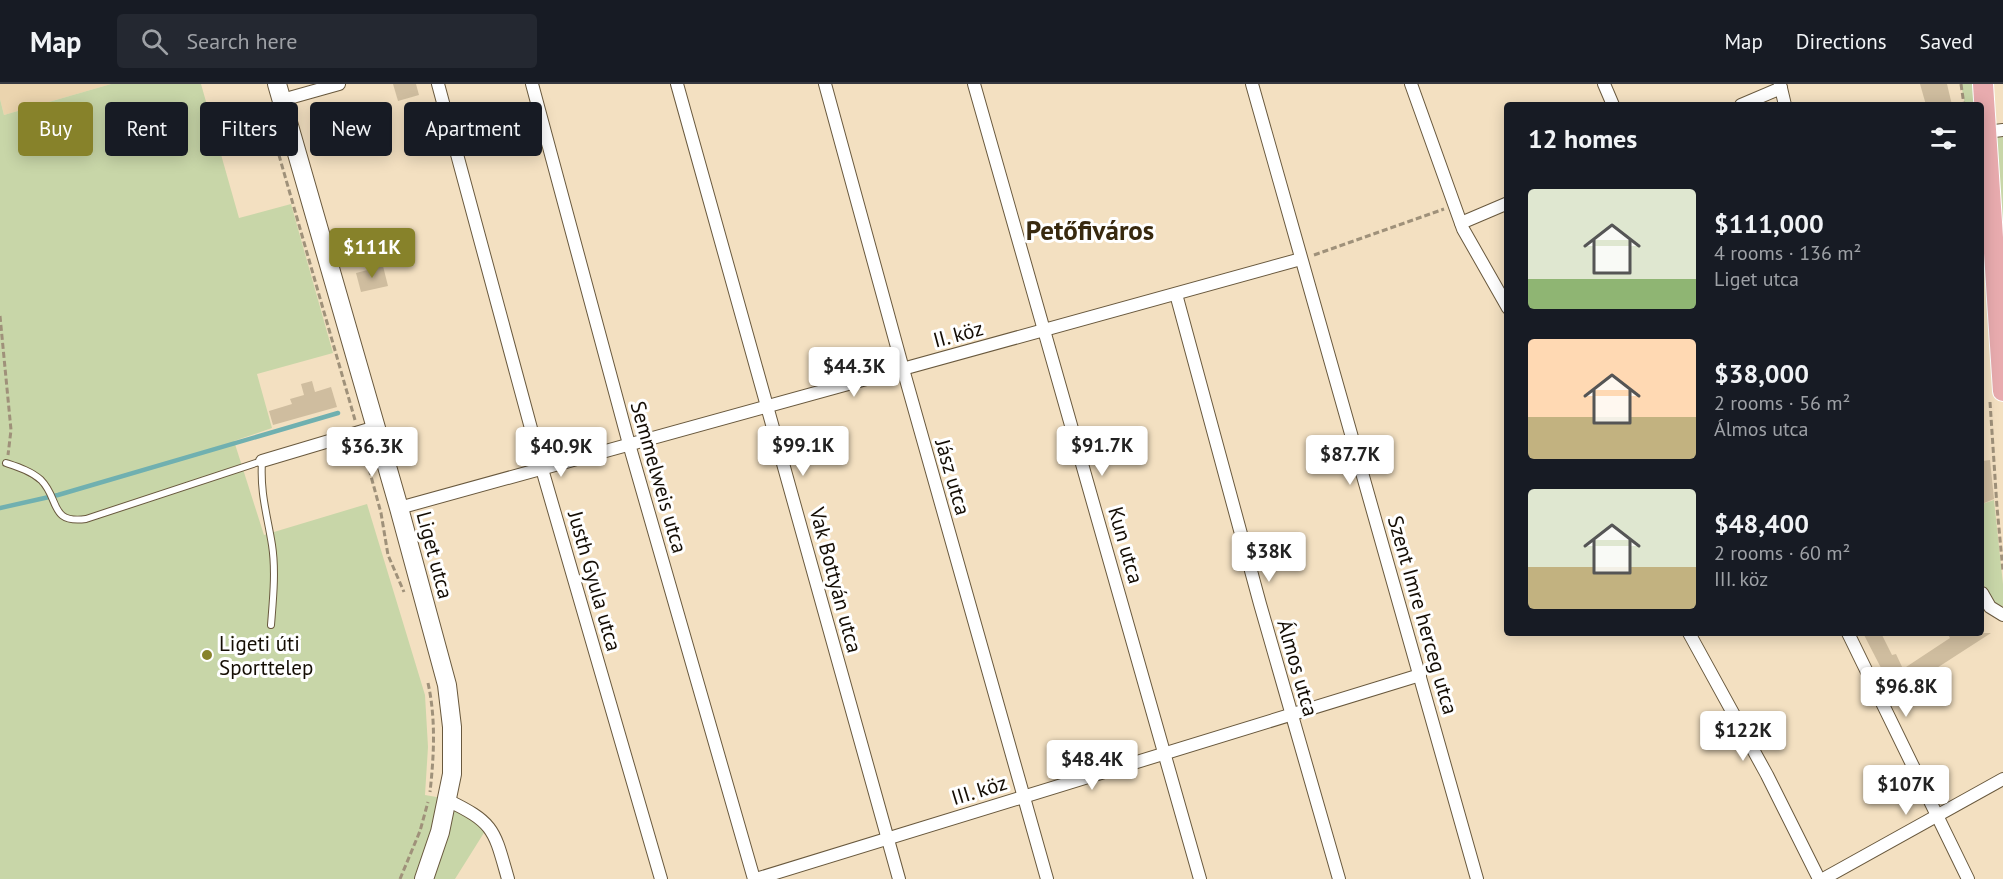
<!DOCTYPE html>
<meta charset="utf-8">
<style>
:root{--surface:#171b24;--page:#242831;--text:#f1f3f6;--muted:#9ea1a6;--line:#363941;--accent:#87822a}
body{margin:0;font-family:"PT Sans",sans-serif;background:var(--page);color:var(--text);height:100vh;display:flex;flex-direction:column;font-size:22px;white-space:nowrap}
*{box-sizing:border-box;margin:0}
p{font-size:20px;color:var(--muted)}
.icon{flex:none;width:33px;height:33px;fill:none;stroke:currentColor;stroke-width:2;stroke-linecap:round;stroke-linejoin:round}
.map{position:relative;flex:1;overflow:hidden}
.details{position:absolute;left:1504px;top:18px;width:480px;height:534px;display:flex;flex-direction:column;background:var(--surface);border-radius:6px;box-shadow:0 3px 15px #0003}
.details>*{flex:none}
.banner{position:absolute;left:18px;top:18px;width:570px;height:54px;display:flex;gap:12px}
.price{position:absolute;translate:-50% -51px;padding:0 14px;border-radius:6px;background:#fff;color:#222;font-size:20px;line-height:39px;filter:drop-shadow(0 2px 3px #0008)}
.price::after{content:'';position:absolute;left:50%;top:36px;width:18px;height:14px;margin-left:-9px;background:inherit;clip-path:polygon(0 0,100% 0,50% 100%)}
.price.selected{background:var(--accent);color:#fff}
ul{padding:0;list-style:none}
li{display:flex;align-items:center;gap:18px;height:150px;padding:0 24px}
li span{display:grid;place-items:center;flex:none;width:168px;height:120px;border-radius:6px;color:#555}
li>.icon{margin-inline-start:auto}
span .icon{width:72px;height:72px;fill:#fffc;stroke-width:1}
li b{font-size:26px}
h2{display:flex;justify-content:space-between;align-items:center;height:72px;padding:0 24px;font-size:26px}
.pill{padding:0 21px;border-radius:6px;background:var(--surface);box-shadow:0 3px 15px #0003;font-size:21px;line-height:54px}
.pill.selected{background:var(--accent);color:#fff}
header{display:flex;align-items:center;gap:36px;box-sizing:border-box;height:84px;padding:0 30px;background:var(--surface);border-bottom:2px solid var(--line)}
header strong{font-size:28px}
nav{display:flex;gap:33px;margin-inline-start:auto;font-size:21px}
.search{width:420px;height:54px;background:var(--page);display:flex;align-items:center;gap:15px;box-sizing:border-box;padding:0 21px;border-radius:6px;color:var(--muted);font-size:22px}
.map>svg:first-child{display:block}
</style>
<header>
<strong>Map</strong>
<div class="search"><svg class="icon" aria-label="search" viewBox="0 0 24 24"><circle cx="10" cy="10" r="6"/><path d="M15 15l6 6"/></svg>Search here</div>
<nav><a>Map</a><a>Directions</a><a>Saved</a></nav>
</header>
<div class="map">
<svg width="2003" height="795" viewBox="0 0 2003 795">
<rect width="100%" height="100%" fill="#f3e0c1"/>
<polygon fill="#ebd4ae" points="0,0 111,0 4,31 0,15"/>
<g fill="#c8d6a8">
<polygon points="111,0 201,0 239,134 291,120 333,269 257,290 272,344 234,357 264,451 367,420 425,611 428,663 425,711 448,715 492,736 455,795 0,795 0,15 4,31"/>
<polygon points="1961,0 1988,0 1990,48 2003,46 2003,180 1997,175 1983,177 1982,21 1965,21"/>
<polygon points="1994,416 2003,500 2003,522 1997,522 1982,498 1982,420"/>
</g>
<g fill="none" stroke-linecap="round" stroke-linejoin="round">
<polyline stroke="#70b0b0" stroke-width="4.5" points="0,424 58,411 338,329"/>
</g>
<g fill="#cfbd9f">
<polygon points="393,0 416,0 419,11 398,17"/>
<polygon points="1920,0 1947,0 1952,21 1926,21"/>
<polygon points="383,182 388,202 361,208 356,189"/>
<polygon points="312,297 315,308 331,303 337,323 273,341 269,327 292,320 290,315 304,311 301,300"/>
<polygon points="1990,376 1994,415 1982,420 1982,377"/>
<polygon points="1863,549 1881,549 1892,571 1896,570 1903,585 1950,554 1947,549 1991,549 1895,611"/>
</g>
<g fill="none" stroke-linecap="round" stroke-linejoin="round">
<defs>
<path id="lane" d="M6 379C18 383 31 387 41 396 60 415 49 440 86 435L262 377C260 409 267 430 272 461 276 487 273 515 271 541"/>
<g id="street">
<polyline points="438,0 542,385 661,795"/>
<polyline points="532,0 629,360 754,795"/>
<polyline points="677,0 899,795"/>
<polyline points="825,0 903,285 1047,795"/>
<polyline points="974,0 1200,795"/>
<polyline points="1252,0 1477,795"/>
<polyline points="1411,0 1463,145 1508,224"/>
<polyline points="1604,0 1613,21"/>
<polyline points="1780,0 1785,21"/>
<polyline points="282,16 339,0"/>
<polyline points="1741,21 1781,4"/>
<polyline points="1986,48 2003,46"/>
<polyline points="1461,139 1508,119"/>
<polyline points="1176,210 1260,520 1339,795"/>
<polyline points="262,377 376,343"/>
<polyline points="399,424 1301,175"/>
<polyline points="1982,509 1990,523 2003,531"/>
<polyline points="1689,549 1767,691 1819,795"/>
<polyline points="1848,549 1968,795"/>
<path d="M447 716C495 739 494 746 508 795"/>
<polyline points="756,795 1420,591"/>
<polyline points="1823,795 2003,695"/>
</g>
<polyline id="secondary" points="277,0 399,424 447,601 452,643 452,690 440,748 424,795"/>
<polyline id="primary" points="1983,0 2003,307"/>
</defs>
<use href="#lane" stroke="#69593e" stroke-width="8"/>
<use href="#street" stroke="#69593e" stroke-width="14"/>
<use href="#secondary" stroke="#69593e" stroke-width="20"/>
<use href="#primary" stroke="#fff" stroke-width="22"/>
<g stroke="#9f917a" stroke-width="3" stroke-dasharray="6 3" stroke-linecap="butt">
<polyline points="1961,0 1964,21"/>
<polyline points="264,19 355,336"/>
<polyline points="1314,171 1444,125"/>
<polyline points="0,232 11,346 8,371"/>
<polyline points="1990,318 1997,423 2003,487"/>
<polyline points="362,359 381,429 388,471 404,508"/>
<path d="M428 599C436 635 434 672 430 708"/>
<polyline points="400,795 420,747 428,718"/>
</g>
<use href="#lane" stroke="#fff" stroke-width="6"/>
<use href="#street" stroke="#fff" stroke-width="12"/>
<use href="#secondary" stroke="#fff" stroke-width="18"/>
<use href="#primary" stroke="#e8abae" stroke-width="20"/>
</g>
<circle fill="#87822a" stroke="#fff" stroke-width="2" cx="207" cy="571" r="6"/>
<g text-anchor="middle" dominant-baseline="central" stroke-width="6" stroke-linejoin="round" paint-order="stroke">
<g font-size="21" fill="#140d04" stroke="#fff">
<text transform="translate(958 250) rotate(-15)">II. köz</text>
<text transform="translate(659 393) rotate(74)">Semmelweis utca</text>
<text transform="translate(953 393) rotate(74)">Jász utca</text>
<text transform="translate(1126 461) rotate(74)">Kun utca</text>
<text transform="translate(435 471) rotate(75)">Liget utca</text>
<text transform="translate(836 496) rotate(75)">Vak Bottyán utca</text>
<text transform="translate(595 497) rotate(74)">Justh Gyula utca</text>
<text transform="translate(1423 531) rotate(74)">Szent Imre herceg utca</text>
<text transform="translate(1298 584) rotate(74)">Álmos utca</text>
<text transform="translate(979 706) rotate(-17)">III. köz</text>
</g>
<g font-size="21" fill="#140d04" stroke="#fff" text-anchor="start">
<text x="219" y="559">Ligeti úti<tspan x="219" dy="24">Sporttelep</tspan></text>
</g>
<g font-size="27" font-weight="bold" fill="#38290f" stroke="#fff">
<text x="1090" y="146">Petőfiváros</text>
</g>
</g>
</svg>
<b class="price selected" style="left:372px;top:195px">$111K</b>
<b class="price" style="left:854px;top:314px">$44.3K</b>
<b class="price" style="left:803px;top:393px">$99.1K</b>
<b class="price" style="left:1102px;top:393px">$91.7K</b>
<b class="price" style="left:372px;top:394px">$36.3K</b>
<b class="price" style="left:561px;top:394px">$40.9K</b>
<b class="price" style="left:1350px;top:402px">$87.7K</b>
<b class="price" style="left:1269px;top:499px">$38K</b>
<b class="price" style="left:1906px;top:634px">$96.8K</b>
<b class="price" style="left:1743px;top:678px">$122K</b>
<b class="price" style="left:1092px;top:707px">$48.4K</b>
<b class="price" style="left:1906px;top:732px">$107K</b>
<div class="banner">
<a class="pill selected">Buy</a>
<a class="pill">Rent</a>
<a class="pill">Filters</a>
<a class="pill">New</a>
<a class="pill">Apartment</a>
</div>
<section class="details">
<h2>12 homes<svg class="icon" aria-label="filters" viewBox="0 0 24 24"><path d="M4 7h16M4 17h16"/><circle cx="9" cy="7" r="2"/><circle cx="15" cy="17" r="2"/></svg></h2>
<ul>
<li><span style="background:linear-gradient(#dfe7d0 75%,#8fb573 0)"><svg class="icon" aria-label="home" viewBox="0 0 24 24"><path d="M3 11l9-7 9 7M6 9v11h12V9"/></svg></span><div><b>$111,000</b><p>4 rooms · 136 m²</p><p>Liget utca</p></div></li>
<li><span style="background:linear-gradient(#ffd9b3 65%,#c2b280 0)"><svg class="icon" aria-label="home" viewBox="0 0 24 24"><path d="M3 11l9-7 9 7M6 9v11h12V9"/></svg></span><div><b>$38,000</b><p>2 rooms · 56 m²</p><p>Álmos utca</p></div></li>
<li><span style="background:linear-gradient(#dfe7d0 65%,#c2b280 0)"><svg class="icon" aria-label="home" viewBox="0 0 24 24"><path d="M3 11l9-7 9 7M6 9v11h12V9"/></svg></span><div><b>$48,400</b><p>2 rooms · 60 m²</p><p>III. köz</p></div></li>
</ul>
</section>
</div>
